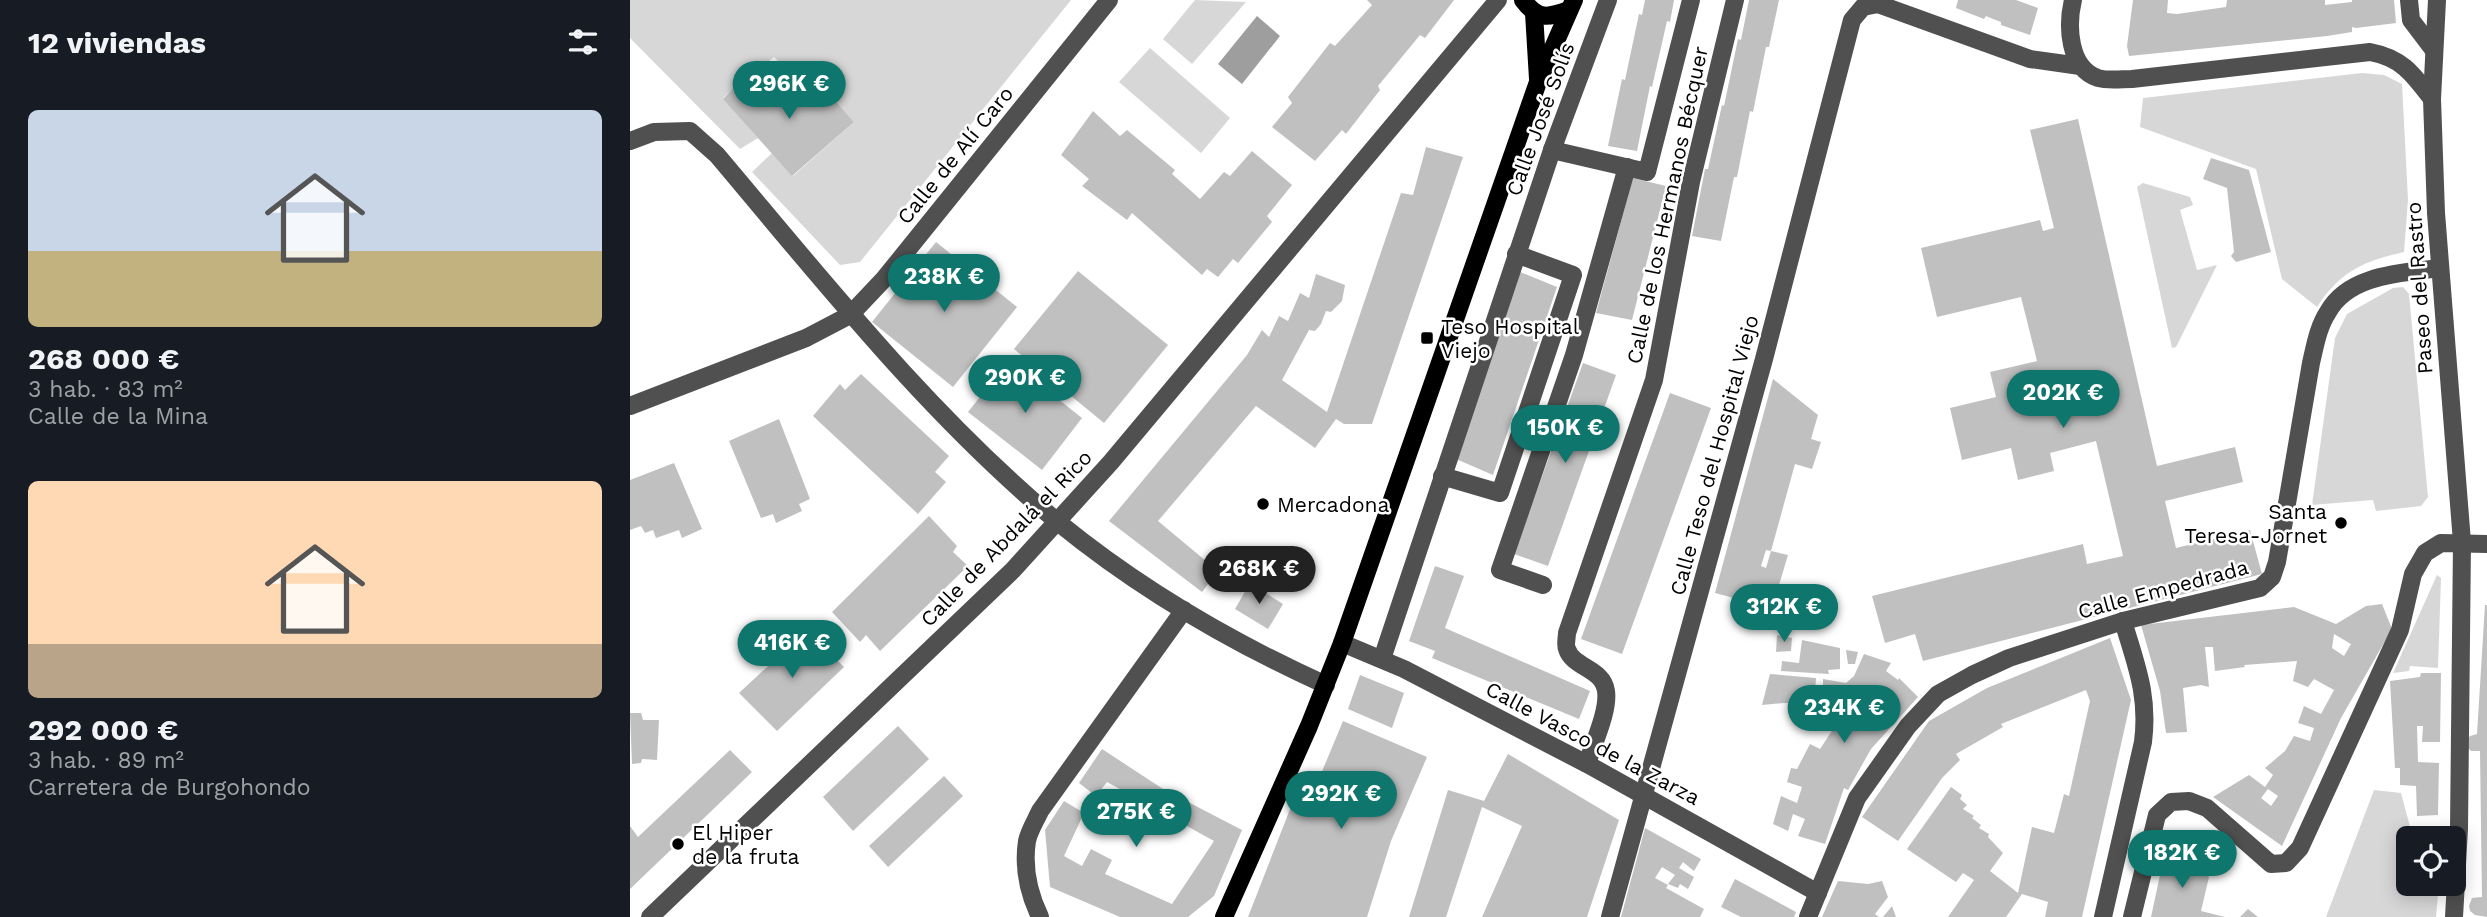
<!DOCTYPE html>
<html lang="es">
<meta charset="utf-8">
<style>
:root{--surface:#171b24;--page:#242831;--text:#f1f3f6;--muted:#9ea1a6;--accent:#0f766e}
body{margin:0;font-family:"Work Sans",sans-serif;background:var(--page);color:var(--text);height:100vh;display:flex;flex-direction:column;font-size:26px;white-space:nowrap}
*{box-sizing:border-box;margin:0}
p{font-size:23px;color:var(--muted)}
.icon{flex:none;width:38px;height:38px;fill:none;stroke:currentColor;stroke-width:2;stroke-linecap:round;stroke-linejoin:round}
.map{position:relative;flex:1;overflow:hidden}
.sheet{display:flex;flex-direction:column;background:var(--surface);width:630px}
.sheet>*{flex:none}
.tools{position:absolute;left:1766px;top:826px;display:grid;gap:14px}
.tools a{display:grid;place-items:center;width:70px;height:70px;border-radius:10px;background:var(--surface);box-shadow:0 4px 18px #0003;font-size:35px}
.price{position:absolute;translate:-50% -60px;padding:0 16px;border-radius:24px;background:var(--accent);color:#fff;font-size:23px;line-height:46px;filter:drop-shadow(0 2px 4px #0008)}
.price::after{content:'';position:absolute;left:50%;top:42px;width:21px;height:16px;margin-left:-10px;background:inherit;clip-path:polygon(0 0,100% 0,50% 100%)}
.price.active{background:#222;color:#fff}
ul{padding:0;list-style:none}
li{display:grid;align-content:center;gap:14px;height:371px;padding:0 28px}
li span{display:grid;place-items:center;height:217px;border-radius:10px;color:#555}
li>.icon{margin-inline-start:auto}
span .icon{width:126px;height:126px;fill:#fffc;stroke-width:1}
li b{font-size:30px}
h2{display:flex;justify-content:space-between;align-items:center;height:84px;padding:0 28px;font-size:30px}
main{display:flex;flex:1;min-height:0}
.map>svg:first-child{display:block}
</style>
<main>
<section class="sheet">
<h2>12 viviendas<svg class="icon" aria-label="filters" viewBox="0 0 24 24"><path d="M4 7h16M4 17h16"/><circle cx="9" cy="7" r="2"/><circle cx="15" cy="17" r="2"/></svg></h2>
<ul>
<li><span style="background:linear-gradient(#c9d6e8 65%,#c2b280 0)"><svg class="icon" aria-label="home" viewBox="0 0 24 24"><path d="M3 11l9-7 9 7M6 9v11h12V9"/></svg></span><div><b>268 000 €</b><p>3 hab. · 83 m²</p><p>Calle de la Mina</p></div></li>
<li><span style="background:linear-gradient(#ffd9b3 75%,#b9a48a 0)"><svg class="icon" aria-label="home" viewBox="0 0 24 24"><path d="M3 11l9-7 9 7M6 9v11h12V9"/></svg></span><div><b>292 000 €</b><p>3 hab. · 89 m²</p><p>Carretera de Burgohondo</p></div></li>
</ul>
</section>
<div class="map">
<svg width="1857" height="917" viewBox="0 0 1857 917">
<rect width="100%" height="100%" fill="#fff"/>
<g fill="#d7d7d7">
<polygon points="0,0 441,0 230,262 210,265 122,172 142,153 163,176 224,122 183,74 171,85 144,57 106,86 93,98 128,138 110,149 0,38"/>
<polygon points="565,0 616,2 562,64 533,39"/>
<polygon points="520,48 600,118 571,153 489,82"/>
<path d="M1732 73 1754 75 1772 84 1778 200 1774 252C1733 261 1710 272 1687 307L1652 279 1626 169 1510 127 1513 98Z"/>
<polygon points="1513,183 1560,197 1563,205 1550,210 1567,270 1587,265 1546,347 1542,348 1507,187"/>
<polygon points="1773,287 1779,294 1798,497 1791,506 1746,511 1743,500 1682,505 1705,338 1717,314 1763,288"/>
<polygon points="1807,575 1811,578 1808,668 1780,666 1779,671 1763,673"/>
<polygon points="1744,790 1771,793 1783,838 1778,838 1778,884 1809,884 1806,917 1696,917"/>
</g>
<polygon fill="#9e9e9e" points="627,16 650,36 612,84 588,64"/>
<g fill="#c0c0c0" fill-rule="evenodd">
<polygon points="737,0 824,0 795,38 790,35 748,86 750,90 716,134 712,130 685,161 642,127 662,103 658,97 700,43 705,46 742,5"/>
<polygon points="1015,0 1044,0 1040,22 1037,21 1022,87 1020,86 1007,151 978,146 992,79 995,80 1009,14 1012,15"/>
<polygon points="1119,0 1149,0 1139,47 1136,47 1123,112 1120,111 1107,177 1104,177 1091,241 1062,236 1075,169 1078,169 1092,105 1094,106 1108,39 1111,40"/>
<polygon points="1328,0 1386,0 1408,8 1400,35 1371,25 1371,22 1363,19 1356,16 1354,19 1326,8"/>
<polygon points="1503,0 1538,0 1537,13 1547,14 1596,7 1597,0 1695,0 1695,5 1722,2 1722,0 1764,0 1766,23 1726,28 1722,27 1722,32 1697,36 1499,56 1497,46"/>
<polygon points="129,76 150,99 171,85 185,103 198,92 224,122 162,176 93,99 110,81 117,88"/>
<polygon points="463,111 490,136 497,130 545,170 542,174 570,199 594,172 600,176 622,151 662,185 637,216 642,222 608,263 603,259 588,277 577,269 572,275 502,213 497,220 452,186 459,179 431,155"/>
<polygon points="1448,119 1527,466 1605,447 1613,482 1535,501 1546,548 1620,530 1632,574 1293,661 1285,634 1255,643 1242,596 1453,544 1457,564 1493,556 1466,441 1420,453 1424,471 1388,480 1381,448 1332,460 1320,408 1366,397 1360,372 1407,361 1391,297 1307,317 1291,248 1410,220 1413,231 1424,228 1400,130"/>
<polygon points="796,147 833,157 742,424 714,424 706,419 685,448 626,406 528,521 588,571 572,592 479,521 617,355 632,330 639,337 649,316 658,321 670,293 679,298 686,274 715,285 712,301 701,312 696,311 691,324 685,331 679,330 652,380 697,412 771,193 783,195"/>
<polygon points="1581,158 1619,170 1641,252 1606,262 1601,256 1604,252 1597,188 1573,179"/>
<polygon points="1003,178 1036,186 1002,320 966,313"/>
<polygon points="306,242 387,307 323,387 242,322"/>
<polygon points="448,271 538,345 474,423 384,349"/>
<polygon points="890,272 927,287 863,475 826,459"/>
<polygon points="379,360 452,418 412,470 338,412"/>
<polygon points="953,363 986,375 918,566 884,554"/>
<polygon points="231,374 319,456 305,472 316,482 288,514 183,416 210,384 215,390"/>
<polygon points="1143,379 1188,415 1181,439 1191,442 1182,469 1165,464 1141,551 1136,550 1131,566 1136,568 1141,551 1158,555 1142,608 1085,593"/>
<polygon points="1040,393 1081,408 992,654 951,639"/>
<polygon points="149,419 180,499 169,504 172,511 146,523 143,514 131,518 99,441"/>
<polygon points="44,463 72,529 52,538 49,530 26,538 23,530 15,533 11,526 0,530 0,480"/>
<polygon points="299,516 327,546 323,552 338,566 250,651 236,635 230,642 202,612"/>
<polygon points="805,566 834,576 815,628 960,691 949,719 802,658 805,651 779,641"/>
<polygon points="620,583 653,604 638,629 605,609"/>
<path d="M1752 604 1762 629 1711 718 1652 846 1583 797 1619 775 1635 787 1643 775 1635 768 1655 751 1664 736 1680 741 1684 728 1668 723 1674 706 1691 714 1704 690 1684 679 1678 687 1663 681 1667 661 1614 665 1615 667 1585 671 1583 647H1575L1579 687 1571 685 1553 688 1557 732 1536 733 1530 691 1511 625 1664 607 1706 624 1736 606ZM1704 634 1721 644 1714 656 1702 648ZM1638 789 1648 796 1641 806 1631 798Z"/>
<polygon points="1855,605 1857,605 1857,917 1845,915 1840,911 1839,906 1842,898 1852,897 1850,751 1841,751 1838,748 1838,739 1840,736 1847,734"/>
<polygon points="177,630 214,667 147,731 109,693"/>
<polygon points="1147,635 1162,638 1161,651 1146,652"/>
<polygon points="1480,638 1501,700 1452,917 1415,917 1418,902 1392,894 1376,917 1318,917 1344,880 1333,873 1326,882 1277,849 1321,787 1332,795 1330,799 1337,805 1333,809 1344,816 1342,818 1351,825 1349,828 1359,834 1358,837 1373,853 1360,871 1388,893 1402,827 1424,833 1434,794 1439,796 1460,701 1456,690 1371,724 1373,727 1326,754 1330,760 1312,778 1268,841 1232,817 1299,721 1357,688"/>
<polygon points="1172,640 1210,648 1210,669 1198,670 1199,674 1151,671 1152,661 1169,663"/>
<polygon points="1216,650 1228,652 1225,664 1218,664"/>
<polygon points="1234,654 1261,663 1256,671 1268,680 1269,678 1288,697 1241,749 1218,790 1214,788 1195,844 1168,836 1175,819 1163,814 1158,831 1143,824 1151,796 1167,803 1172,787 1157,782 1161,768 1167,769 1180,744 1190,749 1215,711 1193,706 1193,679 1216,683 1224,676"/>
<polygon points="1791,673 1811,673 1810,742 1792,742 1793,726 1787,726 1788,762 1809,763 1808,815 1787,816 1786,786 1770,785 1770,768 1765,768 1760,681 1790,677"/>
<polygon points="1140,674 1186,678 1184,705 1154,703 1132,705"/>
<polygon points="730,675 774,693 762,728 718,709"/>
<polygon points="0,713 11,713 13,720 29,720 27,760 12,759 11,763 2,764"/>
<polygon points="713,721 797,757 761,841 737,917 618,917 664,799 678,805"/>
<polygon points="268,726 299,759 223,831 193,797"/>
<polygon points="472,749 533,789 612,830 584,896 558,917 490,917 420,887 415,830 434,801 454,813 434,856 452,866 461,849 482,860 475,874 542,904 584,841 477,782 466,796 449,783"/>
<polygon points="100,750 122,772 0,889 0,826 8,837"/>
<polygon points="878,754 989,820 957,917 852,917 892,826 852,807 816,917 779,917 818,790 854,801"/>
<polygon points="314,776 333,796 258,867 239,846"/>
<polygon points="1015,828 1071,859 1064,871 1053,862 1049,868 1064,877 1058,889 1050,884 1048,888 1038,884 1045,875 1032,867 1025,878 1038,885 1036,888 1074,909 1070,917 991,917"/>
<polygon points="1549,855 1568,860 1579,877 1571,911 1595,917 1521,917 1532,866"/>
<polygon points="1105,879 1166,912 1164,917 1111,917 1091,907"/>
<polygon points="1208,881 1238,884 1252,881 1258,897 1245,914 1249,917 1192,917"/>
<polygon points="1262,906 1266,917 1253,917"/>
<polygon points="1618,909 1628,917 1610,917"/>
</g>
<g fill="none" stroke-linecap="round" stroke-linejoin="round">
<g stroke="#505050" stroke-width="18">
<path d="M1443 0C1437 25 1438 68 1468 78 1478 81 1492 79 1502 79L1740 52C1772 58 1783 74 1802 99"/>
<polyline points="1779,0 1781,20 1803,49"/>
<polyline points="1807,0 1802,99 1806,213 1832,542 1829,829 1824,917"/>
<path d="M0 141 24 132 60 131 87 155C195 283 300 416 429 523 510 589 601 642 696 685"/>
<polyline points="922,150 1017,172 1061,0"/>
<polyline points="0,406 176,338 220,315 254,279 479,0"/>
<polyline points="812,476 870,493 943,275 886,254"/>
<polyline points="913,585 870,570 944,355 997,167"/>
<polyline points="712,643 774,669 957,764 1188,893"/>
<polyline points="752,659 922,150 978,0"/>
<path d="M957 764C963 744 979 711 976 691 973 668 943 668 937 649 935 645 937 637 937 633L1024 380 1061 182 1105 0"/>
<polyline points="20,917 383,570 481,462 868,0"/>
<path d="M410 917C399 894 393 867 397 841 399 831 406 820 410 811L554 610"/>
<polyline points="980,917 1134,359 1222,20 1233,7 1248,4 1400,59 1450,66"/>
<path d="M1178 917 1227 798 1278 726 1308 694 1342 675 1379 658 1493 621 1630 588 1642 577 1647 562 1681 363C1685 346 1688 327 1698 312 1719 274 1773 273 1810 268"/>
<path d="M1473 917 1513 742C1519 695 1506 665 1493 621"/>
<polyline points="1502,917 1527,815 1541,802 1559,801 1577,808 1641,864 1656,863 1670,848 1770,630 1783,574 1795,553 1811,543 1857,544"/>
</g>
<g stroke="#000" stroke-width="18">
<path d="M893 0C908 20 917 18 939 10"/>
<polyline points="904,13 908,79"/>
<polyline points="594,917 679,726 712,643 908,82 944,0"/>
</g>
</g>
<g fill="#000" stroke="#fff" stroke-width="2.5">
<rect x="790" y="331" width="14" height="14" rx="3.5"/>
<circle cx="633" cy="504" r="7"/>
<circle cx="1711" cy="523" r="7"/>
<circle cx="48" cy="844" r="7"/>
</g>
<g text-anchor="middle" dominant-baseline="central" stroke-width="5" stroke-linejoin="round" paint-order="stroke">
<g font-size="21" fill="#000" stroke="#fff">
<text transform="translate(910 119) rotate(-70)">Calle José Solís</text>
<text transform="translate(325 155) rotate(-51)">Calle de Alí Caro</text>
<text transform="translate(1037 205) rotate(-78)">Calle de los Hermanos Bécquer</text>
<text transform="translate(1789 288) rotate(-94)">Paseo del Rastro</text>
<text transform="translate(1084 455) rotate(-75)">Calle Teso del Hospital Viejo</text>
<text transform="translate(376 538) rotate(-46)">Calle de Abdalá el Rico</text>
<text transform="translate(1533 589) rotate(-15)">Calle Empedrada</text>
<text transform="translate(963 743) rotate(28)">Calle Vasco de la Zarza</text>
</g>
<g font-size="21" fill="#000" stroke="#fff" text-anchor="start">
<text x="811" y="326">Teso Hospital<tspan x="811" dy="24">Viejo</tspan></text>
<text x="647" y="504">Mercadona</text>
<text x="1697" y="511" text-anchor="end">Santa<tspan x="1697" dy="24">Teresa-Jornet</tspan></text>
<text x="62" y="832">El Hiper<tspan x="62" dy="24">de la fruta</tspan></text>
</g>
</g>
</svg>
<div class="tools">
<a><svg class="icon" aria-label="locate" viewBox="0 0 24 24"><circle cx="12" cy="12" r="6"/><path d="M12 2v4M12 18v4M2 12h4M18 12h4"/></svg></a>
</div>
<b class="price" style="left:159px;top:121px">296K €</b>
<b class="price" style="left:314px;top:314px">238K €</b>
<b class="price" style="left:395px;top:415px">290K €</b>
<b class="price" style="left:1433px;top:430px">202K €</b>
<b class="price" style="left:935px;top:465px">150K €</b>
<b class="price active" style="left:629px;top:606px">268K €</b>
<b class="price" style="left:1154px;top:644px">312K €</b>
<b class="price" style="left:162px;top:680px">416K €</b>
<b class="price" style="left:1214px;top:745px">234K €</b>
<b class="price" style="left:711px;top:831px">292K €</b>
<b class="price" style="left:506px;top:849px">275K €</b>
<b class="price" style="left:1552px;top:890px">182K €</b>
</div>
</main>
